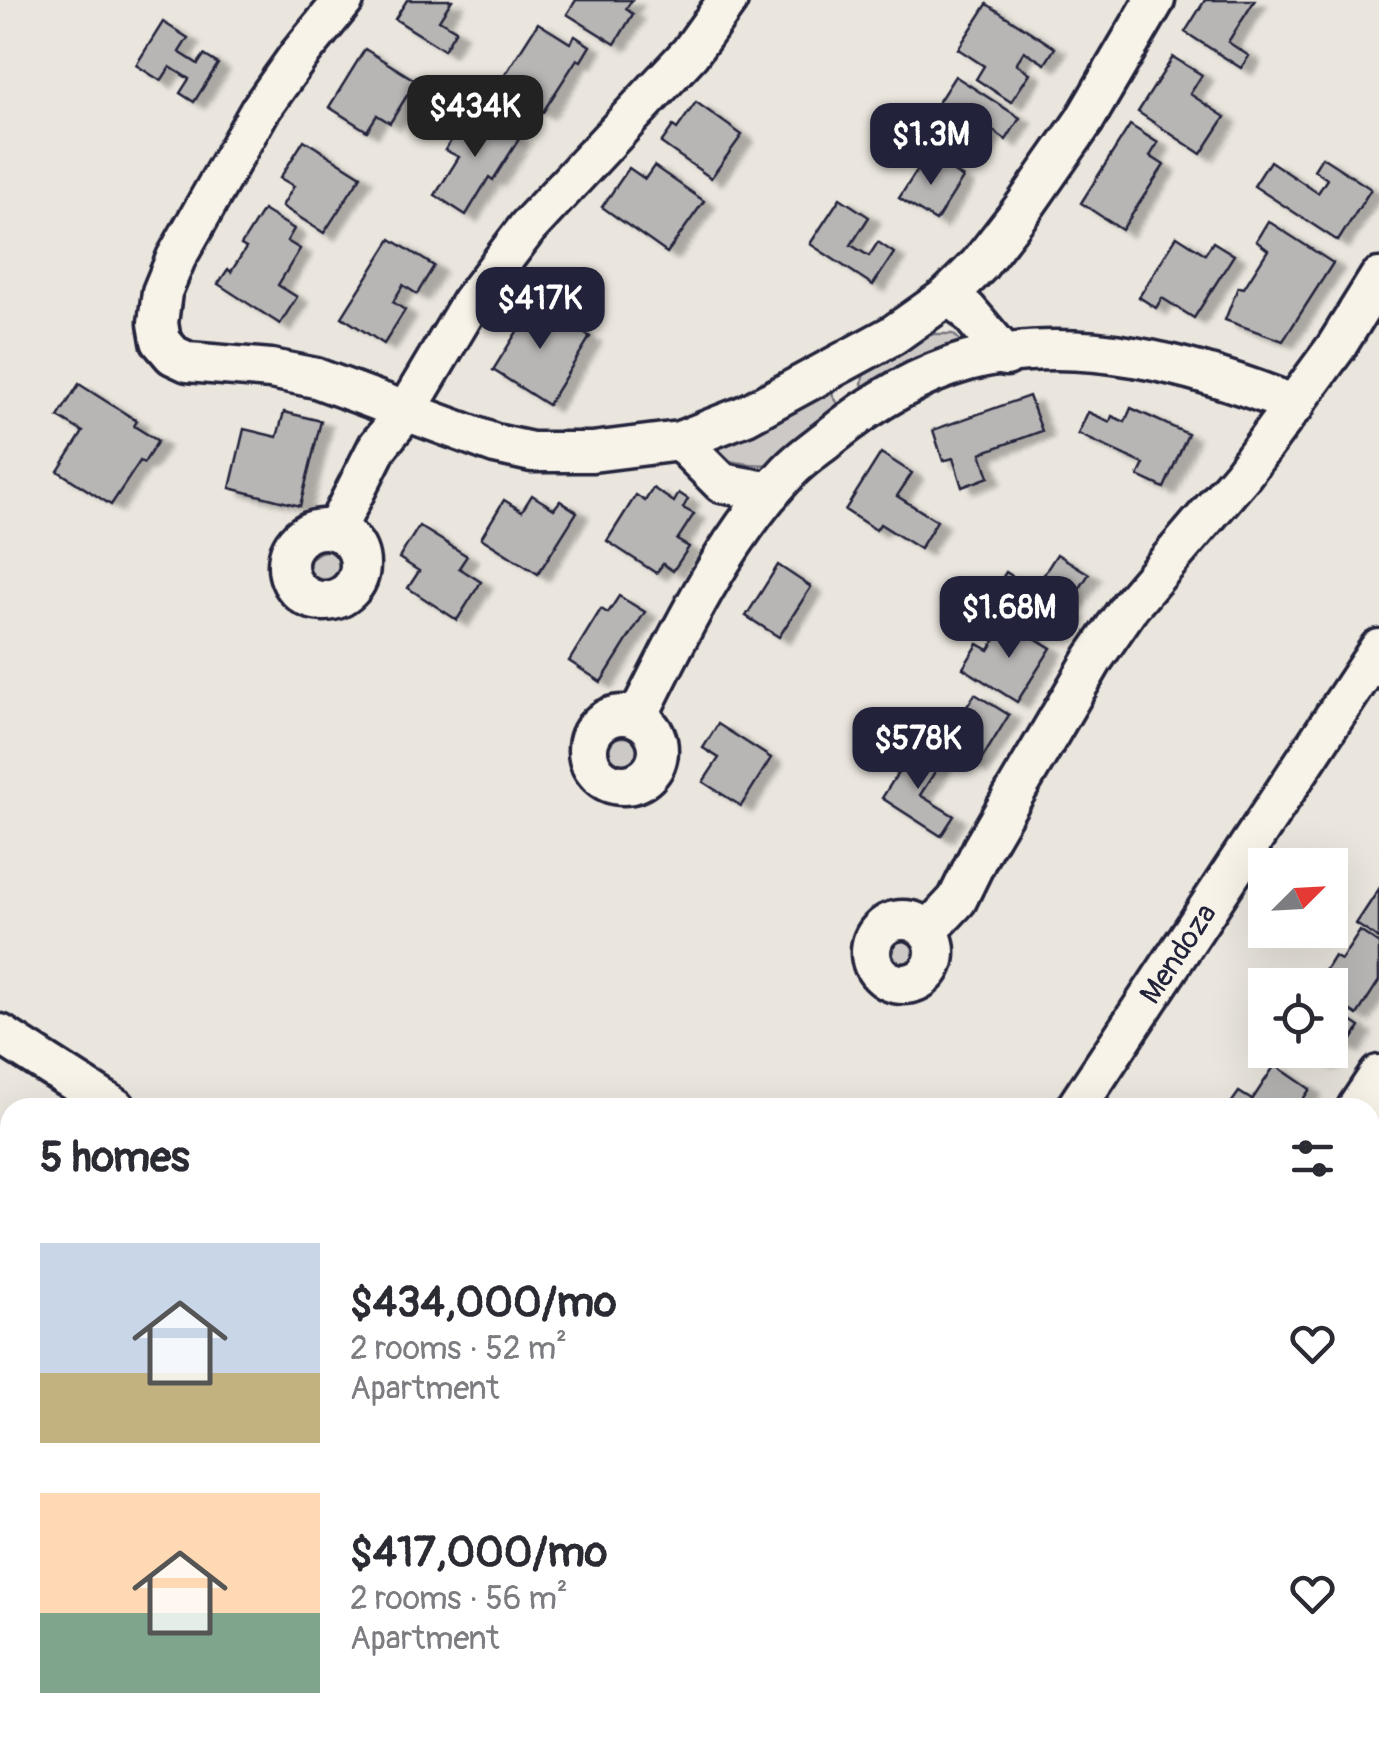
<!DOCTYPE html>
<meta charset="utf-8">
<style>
:root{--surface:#fff;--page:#f2f2f3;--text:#2b2b33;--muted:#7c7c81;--accent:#22223b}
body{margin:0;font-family:Pangolin,sans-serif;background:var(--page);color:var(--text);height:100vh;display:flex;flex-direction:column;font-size:38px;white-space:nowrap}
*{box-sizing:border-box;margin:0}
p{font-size:32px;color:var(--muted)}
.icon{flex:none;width:55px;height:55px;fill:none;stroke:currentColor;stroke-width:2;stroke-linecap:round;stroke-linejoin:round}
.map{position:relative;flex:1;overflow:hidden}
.details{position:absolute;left:0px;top:1098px;width:1380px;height:642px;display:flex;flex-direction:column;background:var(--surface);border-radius:30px 30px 0 0;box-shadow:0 10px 40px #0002}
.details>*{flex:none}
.needle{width:65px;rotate:66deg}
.tools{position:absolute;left:1248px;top:848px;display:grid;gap:20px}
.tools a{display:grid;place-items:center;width:100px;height:100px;border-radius:0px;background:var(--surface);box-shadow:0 10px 40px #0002;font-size:50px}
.price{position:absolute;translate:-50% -85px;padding:0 22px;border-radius:20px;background:var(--accent);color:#fff;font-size:32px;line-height:65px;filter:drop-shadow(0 2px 5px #0008)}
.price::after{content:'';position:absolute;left:50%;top:60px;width:30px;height:22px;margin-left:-15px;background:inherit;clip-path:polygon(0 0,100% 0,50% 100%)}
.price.active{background:#222;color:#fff}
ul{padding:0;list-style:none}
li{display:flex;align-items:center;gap:30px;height:250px;padding:0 40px}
li span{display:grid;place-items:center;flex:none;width:280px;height:200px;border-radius:0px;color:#555}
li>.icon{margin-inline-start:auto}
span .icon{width:120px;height:120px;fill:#fffc;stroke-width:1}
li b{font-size:42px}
h2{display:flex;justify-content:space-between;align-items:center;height:120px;padding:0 40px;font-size:42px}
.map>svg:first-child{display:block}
</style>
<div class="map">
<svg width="1379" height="1738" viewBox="0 0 1379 1738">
<defs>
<filter id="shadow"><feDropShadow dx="11" dy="6" stdDeviation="2.5" flood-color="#0004"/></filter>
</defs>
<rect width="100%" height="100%" fill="#eae6de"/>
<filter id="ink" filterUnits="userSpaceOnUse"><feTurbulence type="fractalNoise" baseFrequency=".01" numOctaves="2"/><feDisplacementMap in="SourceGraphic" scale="20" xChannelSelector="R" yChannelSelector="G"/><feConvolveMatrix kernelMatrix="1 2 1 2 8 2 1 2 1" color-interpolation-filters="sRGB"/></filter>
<g filter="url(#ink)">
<g fill="#cdc9c6" stroke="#787680" stroke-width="2.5">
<polygon points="934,334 953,334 963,343 870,393 862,384 864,371 901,346"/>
<path d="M823 393H831L839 405 838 414C785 462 789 474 715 458L714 444Z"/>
<circle cx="327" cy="570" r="19"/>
<circle cx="623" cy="756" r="19"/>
<circle cx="901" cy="952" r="19"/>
<polygon points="1379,1594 1379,1738 1287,1738 1292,1730 1370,1730 1370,1608"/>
<polygon points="711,1730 950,1730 962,1738 705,1738"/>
</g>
<g fill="#b8b6b5" stroke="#22223b" stroke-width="2.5" filter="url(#shadow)">
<polygon points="407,0 452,0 439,20 456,30 444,50 395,19"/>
<polygon points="576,0 632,0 626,9 633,14 615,44 567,14"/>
<polygon points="1205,0 1255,0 1228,42 1249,56 1241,68 1185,32"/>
<polygon points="987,4 1055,48 1045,64 1024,51 1016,64 1030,73 1011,102 976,79 984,66 958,49"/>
<polygon points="163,22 188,38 179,52 198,64 204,55 218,64 194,102 180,93 189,79 170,67 161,81 136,65"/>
<polygon points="538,23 570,43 575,36 590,46 581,61 577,59 543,112 499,84"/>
<polygon points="365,49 416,81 390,123 377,115 367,131 329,107"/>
<polygon points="1173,57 1202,75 1190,94 1225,117 1201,154 1138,112"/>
<polygon points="955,76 1020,118 1006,140 992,130 976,156 925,123"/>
<polygon points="696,102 742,135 711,178 661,143 673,126 677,129"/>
<polygon points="471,109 519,139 493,180 489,177 466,215 435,195 459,157 445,150"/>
<polygon points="1130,125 1158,143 1150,156 1164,165 1122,230 1081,203"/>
<polygon points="304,140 361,176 324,233 282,206 294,186 280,178"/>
<polygon points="927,155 963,178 936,221 899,198"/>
<polygon points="1322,157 1371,189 1338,241 1254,186 1270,161 1318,193 1327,179 1314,170"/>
<polygon points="654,166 704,201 667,253 602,207 629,168 645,179"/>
<polygon points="840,198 869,217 851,245 869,256 878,242 894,253 873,285 810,244"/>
<polygon points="263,210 294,229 287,241 300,249 278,285 297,297 280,324 218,284 228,269 231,272 246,248 241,245"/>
<polygon points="1268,221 1333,263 1283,341 1225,320 1238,287 1244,288 1268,250 1256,241"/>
<polygon points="1177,236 1205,254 1213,242 1234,255 1194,318 1162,298 1156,308 1139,297"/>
<polygon points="391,239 434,266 417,294 403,285 393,302 405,310 384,344 342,317"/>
<polygon points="527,298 590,337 548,405 493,370 518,330 510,325"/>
<polygon points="79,384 137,421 134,426 158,441 144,463 140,461 111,505 58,471 83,432 58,417"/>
<polygon points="1029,396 1042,431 981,453 989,477 962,487 953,458 943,461 933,430"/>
<polygon points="1131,408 1188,434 1164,488 1138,476 1144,464 1078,434 1088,412 1110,422 1112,416 1125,422"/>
<polygon points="284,412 321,421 300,506 230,488 244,429 277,437"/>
<polygon points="881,453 912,473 897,496 937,521 920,549 880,524 876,530 845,510"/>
<polygon points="653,488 674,502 679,493 688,499 683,508 694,514 677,540 689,547 673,571 663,564 656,573 607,541 636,495 645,501"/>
<polygon points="532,495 554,509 560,501 577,512 538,574 481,538 504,500 522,511"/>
<polygon points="419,526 467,556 459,568 481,582 457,620 408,588 419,571 399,558"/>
<polygon points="1057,554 1089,574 1066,610 1072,614 1060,632 994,591 1006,572 1045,597 1055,581 1044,574"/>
<polygon points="778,565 811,587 779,637 746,616"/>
<polygon points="619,596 645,612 601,682 569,661 601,609 608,613"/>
<polygon points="1007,621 1051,648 1017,702 963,668 978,644 989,650"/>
<polygon points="975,694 1009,715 977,767 942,745"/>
<polygon points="718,724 771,758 741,806 703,782 719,758 703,748"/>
<polygon points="914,747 940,764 920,795 954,816 941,836 882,798"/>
<polygon points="1379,889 1379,939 1356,924"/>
<polygon points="1360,931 1379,944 1379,981 1357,1015 1330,997 1330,985 1324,985 1327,981 1321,977 1334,956 1341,960"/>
<polygon points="1330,1007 1360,1027 1348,1046 1339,1041 1324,1063 1298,1050 1330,1050"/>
<polygon points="1275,1065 1310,1089 1301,1102 1305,1108 1229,1106 1239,1092 1252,1100"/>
<polygon points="1370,1223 1379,1229 1379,1298 1373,1294 1377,1287 1370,1283"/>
</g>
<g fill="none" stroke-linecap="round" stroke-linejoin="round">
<defs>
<polyline id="service" points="882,1730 895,1738"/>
<g id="minor">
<polyline points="344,0 299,55 260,110 176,258 162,292 158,323 161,341 173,355 188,362 271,369 316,378 495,444 532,452 592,452 680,441 746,415 893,335 948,296 979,265 1024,207 1084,121 1155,0"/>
<polyline points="948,296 967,310 1006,356"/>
<polyline points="680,441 722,483 771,492"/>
<circle cx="324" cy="565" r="36"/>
<polyline points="335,531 378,446 405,413 471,302 528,227 690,53 728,0"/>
<circle cx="623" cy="750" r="35"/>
<path d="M637 718C679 634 723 542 788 472 800 459 815 449 829 438 869 405 918 375 968 361 1076 332 1195 365 1295 405"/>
<circle cx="903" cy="952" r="32"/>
<polyline points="928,931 957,900 982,849 1094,658 1130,606 1242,475 1336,347 1379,278"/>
<polyline points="0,1034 116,1108"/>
<path id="s1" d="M1076 1108 1379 649"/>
<polyline points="1357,1108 1379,1075"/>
<polyline points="1370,1136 1379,1122"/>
<polyline points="1370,1345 1379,1350"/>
<polyline points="662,1738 667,1730"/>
</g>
</defs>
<use href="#service" stroke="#22223b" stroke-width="25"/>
<use href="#minor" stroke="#22223b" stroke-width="45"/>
<g stroke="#22223b" stroke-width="6" stroke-dasharray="10 8" stroke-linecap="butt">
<polyline points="1370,1723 1379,1713"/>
<polyline points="1356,1738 1364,1730"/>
</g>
<use href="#service" stroke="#f7f3e8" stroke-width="18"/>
<use href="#minor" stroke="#f7f3e8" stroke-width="38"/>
</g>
</g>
<g text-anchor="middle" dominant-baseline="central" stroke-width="10" stroke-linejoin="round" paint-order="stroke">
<g font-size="30" fill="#22223b" stroke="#f7f3e8">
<text stroke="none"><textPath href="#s1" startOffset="185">Mendoza</textPath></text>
</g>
</g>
</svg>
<div class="tools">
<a><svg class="needle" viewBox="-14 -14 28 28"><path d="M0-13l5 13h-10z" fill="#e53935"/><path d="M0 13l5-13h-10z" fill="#7c7c81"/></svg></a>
<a><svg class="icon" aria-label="locate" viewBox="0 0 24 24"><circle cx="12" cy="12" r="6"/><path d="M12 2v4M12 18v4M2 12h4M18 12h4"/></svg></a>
</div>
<b class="price active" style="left:475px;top:160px">$434K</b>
<b class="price" style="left:931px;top:188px">$1.3M</b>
<b class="price" style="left:540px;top:352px">$417K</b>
<b class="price" style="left:1009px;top:661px">$1.68M</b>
<b class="price" style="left:918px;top:792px">$578K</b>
<section class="details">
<h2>5 homes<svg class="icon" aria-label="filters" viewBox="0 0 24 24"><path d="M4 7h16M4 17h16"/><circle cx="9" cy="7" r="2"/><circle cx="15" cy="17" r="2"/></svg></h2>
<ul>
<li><span style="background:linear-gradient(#c9d6e8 65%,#c2b280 0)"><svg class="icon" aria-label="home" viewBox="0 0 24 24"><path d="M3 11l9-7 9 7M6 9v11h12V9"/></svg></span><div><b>$434,000/mo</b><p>2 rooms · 52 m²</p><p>Apartment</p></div><svg class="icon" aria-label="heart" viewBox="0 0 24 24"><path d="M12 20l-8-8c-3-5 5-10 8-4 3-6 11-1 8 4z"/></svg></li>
<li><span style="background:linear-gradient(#ffd9b3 60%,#7fa58c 0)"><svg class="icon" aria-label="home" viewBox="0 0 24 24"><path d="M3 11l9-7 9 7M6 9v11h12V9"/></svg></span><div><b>$417,000/mo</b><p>2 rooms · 56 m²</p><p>Apartment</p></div><svg class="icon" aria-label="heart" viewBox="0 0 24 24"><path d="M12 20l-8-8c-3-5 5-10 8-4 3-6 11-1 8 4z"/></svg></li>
</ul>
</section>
</div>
